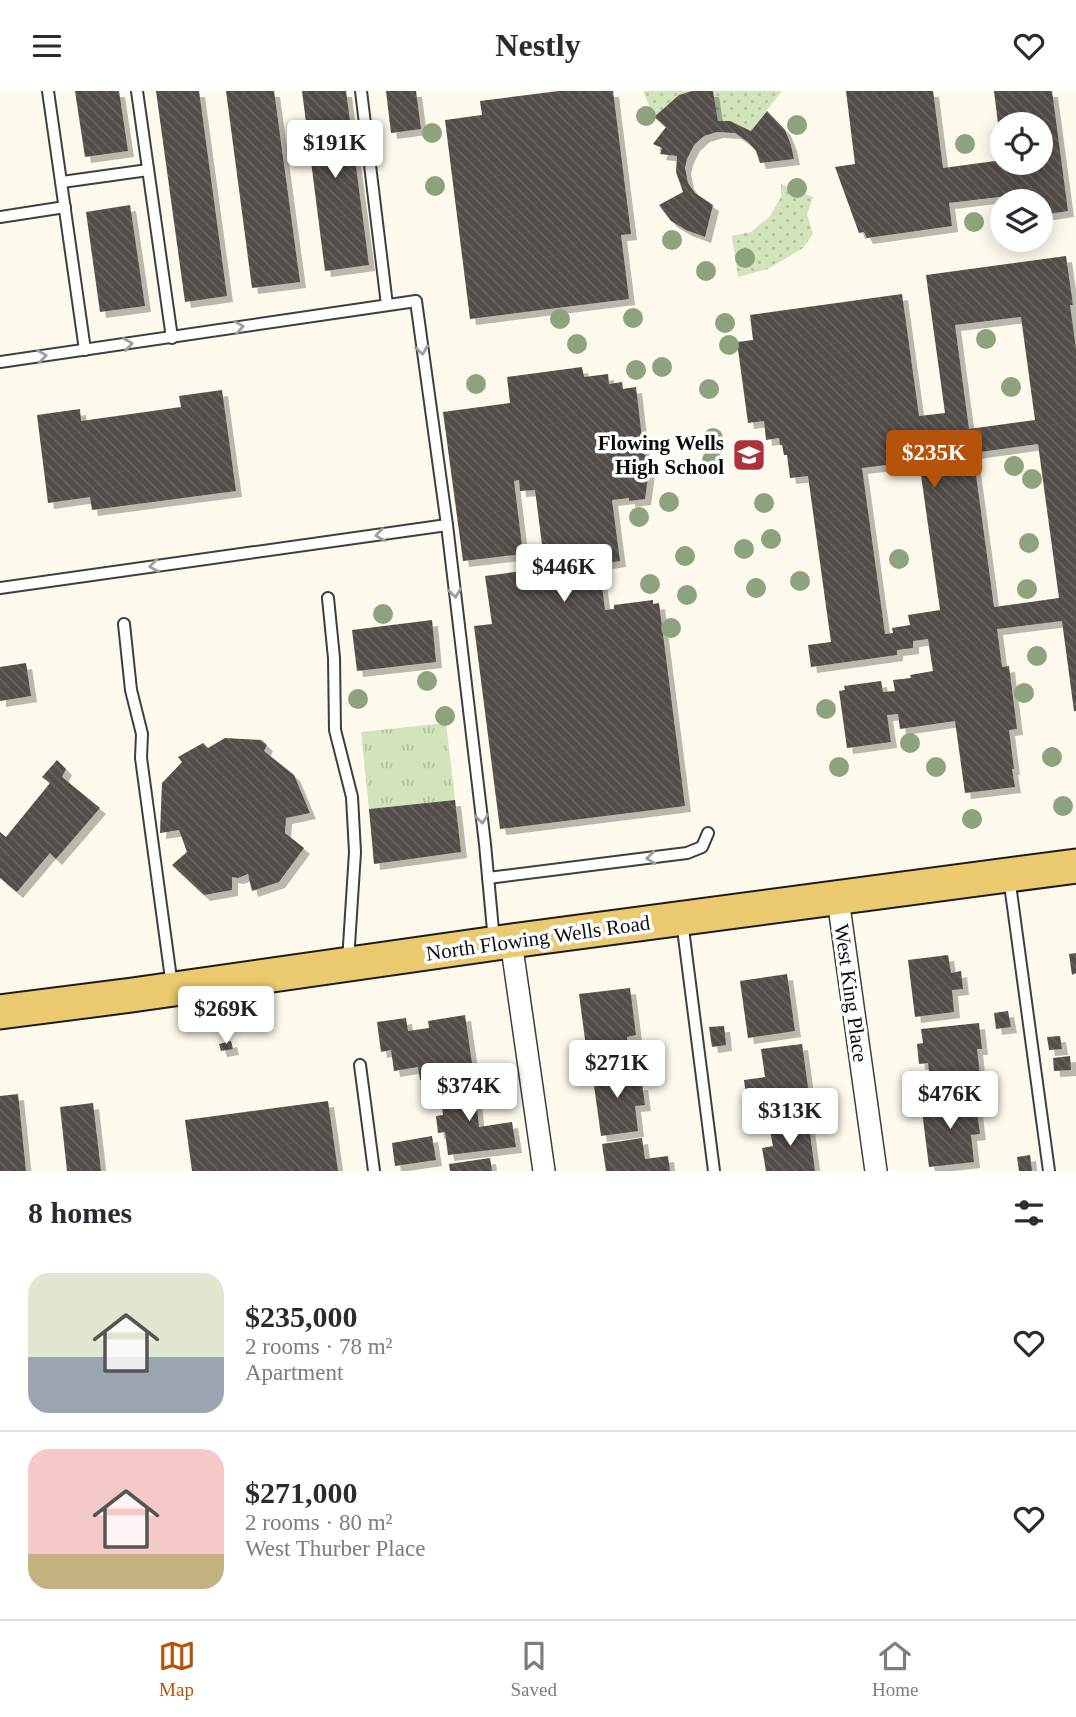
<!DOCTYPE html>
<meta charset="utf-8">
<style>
:root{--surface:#fff;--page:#f7f7f7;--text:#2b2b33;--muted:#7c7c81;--line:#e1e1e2;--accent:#b45309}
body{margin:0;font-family:Georgia,serif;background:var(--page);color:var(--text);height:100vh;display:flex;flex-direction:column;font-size:26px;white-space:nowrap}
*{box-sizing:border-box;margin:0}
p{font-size:23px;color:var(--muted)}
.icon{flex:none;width:38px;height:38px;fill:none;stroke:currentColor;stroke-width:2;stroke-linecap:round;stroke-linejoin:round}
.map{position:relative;height:1080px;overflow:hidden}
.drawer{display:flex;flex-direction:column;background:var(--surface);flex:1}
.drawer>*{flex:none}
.tools{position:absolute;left:990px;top:21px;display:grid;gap:14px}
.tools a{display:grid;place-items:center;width:63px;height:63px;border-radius:50%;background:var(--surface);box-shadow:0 4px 18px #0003;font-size:35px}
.price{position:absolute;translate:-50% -60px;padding:0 16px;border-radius:7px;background:#fff;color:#222;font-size:23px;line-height:46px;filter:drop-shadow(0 2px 4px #0008)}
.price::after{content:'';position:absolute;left:50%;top:42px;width:21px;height:16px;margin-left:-10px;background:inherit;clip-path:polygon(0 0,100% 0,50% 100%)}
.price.selected{background:var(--accent);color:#fff}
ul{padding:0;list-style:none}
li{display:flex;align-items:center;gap:21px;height:175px;padding:0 28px}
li+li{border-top:2px solid var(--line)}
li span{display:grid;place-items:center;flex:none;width:196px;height:140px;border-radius:21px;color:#555}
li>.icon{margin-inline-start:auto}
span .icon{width:84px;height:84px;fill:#fffc;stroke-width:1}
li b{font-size:30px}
h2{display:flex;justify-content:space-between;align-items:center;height:84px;padding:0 28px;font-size:30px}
header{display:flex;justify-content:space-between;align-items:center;height:91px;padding:0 28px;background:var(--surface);font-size:32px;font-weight:800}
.dock{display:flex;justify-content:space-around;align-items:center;height:98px;border-top:2px solid var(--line);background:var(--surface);font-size:19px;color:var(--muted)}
.dock a{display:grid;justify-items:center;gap:4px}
.dock .selected{color:var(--accent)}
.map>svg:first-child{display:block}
</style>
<header><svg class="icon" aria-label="menu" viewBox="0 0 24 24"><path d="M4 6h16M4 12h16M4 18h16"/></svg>Nestly<svg class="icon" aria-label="heart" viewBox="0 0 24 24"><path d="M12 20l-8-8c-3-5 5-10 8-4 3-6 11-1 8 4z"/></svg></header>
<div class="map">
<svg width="1076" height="1080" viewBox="0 0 1076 1080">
<defs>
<pattern id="grass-dots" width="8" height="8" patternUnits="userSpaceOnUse" patternTransform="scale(1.75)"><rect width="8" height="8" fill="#d1e4ba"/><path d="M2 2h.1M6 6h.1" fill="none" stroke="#b2c29f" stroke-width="1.8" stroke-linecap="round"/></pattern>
<pattern id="park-tufts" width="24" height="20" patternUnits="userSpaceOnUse" patternTransform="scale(1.75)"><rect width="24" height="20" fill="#d1e4ba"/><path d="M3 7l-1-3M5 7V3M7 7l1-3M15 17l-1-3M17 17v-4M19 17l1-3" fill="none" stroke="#b2c29f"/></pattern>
<pattern id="building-back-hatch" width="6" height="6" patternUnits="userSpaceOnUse" patternTransform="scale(1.75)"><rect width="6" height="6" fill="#534d49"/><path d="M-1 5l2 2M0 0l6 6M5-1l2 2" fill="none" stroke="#67625f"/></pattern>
<filter id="shadow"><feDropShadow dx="6" dy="6" stdDeviation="0" flood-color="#0004"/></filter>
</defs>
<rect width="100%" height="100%" fill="#fdf9ed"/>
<g fill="url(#grass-dots)">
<polygon points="643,0 692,0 679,4 654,26"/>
<polygon points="713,0 782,0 751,40 730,30 718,30"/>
<polygon points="781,93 813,106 807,123 813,143 803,157 768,178 738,186 732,145 751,141 770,125 781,106"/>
</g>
<polygon fill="url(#park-tufts)" points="446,632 455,709 369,718 361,641"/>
<g fill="url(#building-back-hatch)" fill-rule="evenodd" filter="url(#shadow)">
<polygon points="75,0 119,0 128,60 85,66"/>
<polygon points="156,0 199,0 227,205 185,211"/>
<polygon points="226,0 274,0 300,191 252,197"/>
<polygon points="302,0 346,0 369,174 325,180"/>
<polygon points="386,0 416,0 421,38 391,42"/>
<polygon points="559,0 613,0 631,143 621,144 629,208 470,228 445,29 482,24 480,10"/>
<polygon points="692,0 713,0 718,30 730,30 751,40 767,20 785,39 791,54 794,68 760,72 756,60 748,51 735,42 717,41 704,45 694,54 687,68 685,77 688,92 695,102 713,114 705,146 686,139 671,130 659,114 683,101 676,81 677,65 660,63 662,57 653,53 666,36 654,26 679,4"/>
<polygon points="846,0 933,0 943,77 1003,69 1003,72 1041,72 1041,33 1003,33 1003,57 1001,57 994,0 1052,0 1068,120 1041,124 1041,110 1008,110 1007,105 949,112 952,135 867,147 864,141 859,142 835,76 855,73"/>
<polygon points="130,114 145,215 100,221 86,121"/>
<path d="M1066 165 1073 214H1070L1076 258V620H1074L1062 530 997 538 1002 576 1009 575 1017 638 1009 639 1014 678H1012L1015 696 965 702 955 630 900 638 898 623 887 624 891 651 847 657 839 600 845 599 844 595 881 590 883 601 895 600 893 589 911 587 910 584 933 580 928 548 913 550V557L897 559V564L811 576 808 554 831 551 808 385 790 387 787 364H784L782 354H780L779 347 766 349 764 330 748 332 737 251 753 249 750 224 902 203 919 325 945 322 926 184ZM1021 226 1035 329 969 338 955 234ZM1038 353 1059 507 994 516 973 362ZM919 370 940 519 908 524 910 534 892 537 893 542 885 543 862 377Z"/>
<polygon points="582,276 584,286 608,283 609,293 622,291 623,298 636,296 644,364 651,365 645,408 629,410 629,407 612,409 620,470 599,473 605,519 614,518 614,514 653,509 653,513 659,512 685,715 500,738 474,535 492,533 485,485 545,477 535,399 520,400 519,389 514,390 523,463 463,470 443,321 510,312 507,286"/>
<polygon points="222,299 236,400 92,419 90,406 48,412 37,324 80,318 81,330 181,316 179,305"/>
<polygon points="432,529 436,571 357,580 352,539"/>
<polygon points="26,572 31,605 0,610 0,576"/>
<polygon points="225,647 261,649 267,654 264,660 294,684 310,722 286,727 285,742 304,757 279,791 252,800 248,783 238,787 232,786 232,799 204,804 172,774 187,761 179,739 160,742 162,692 182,671 178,666 203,652 208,657"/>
<polygon points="57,669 66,678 62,686 100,717 56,768 50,762 17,801 0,787 0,741 6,746 50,692 42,686"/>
<polygon points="455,709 461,761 374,773 369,718"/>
<polygon points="1076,862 1076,882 1072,884 1069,863"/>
<polygon points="948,864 951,882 961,880 963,898 952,899 954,921 915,926 908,869"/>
<polygon points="787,883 795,940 748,947 740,890"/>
<polygon points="630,897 636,944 627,946 629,965 588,971 579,903"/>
<polygon points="1008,920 1011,936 996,938 994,922"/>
<polygon points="465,924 474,986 435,992 435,989 420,989 418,976 394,980 391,959 381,961 377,931 406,927 408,940 429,937 428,930"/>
<polygon points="979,932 982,958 977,958 981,992 931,998 928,972 919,973 917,953 923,952 921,938"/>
<polygon points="724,935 726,954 712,956 709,936"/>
<polygon points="1060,945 1062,958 1049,959 1047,946"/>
<polygon points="231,950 233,958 221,960 219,953"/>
<polygon points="802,953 811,1018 749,1027 744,989 765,986 761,958"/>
<polygon points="1070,965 1071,979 1054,980 1053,967"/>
<polygon points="630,975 633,994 642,993 645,1014 635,1015 638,1040 601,1045 592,980"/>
<polygon points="474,989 479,1036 512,1031 516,1056 448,1064 445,1041 438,1042 436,1025 443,1024 440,1001 447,1000 446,993"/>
<polygon points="18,1003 26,1080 0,1080 0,1005"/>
<polygon points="975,1005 980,1043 971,1044 974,1071 929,1076 921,1012"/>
<polygon points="328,1010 338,1080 192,1080 185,1029"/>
<polygon points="93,1012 101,1080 67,1080 60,1016"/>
<polygon points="808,1028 815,1080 766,1080 762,1057 773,1055 769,1034"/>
<polygon points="432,1045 436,1069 395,1075 392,1052"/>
<polygon points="642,1047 645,1068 668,1065 670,1080 606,1080 602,1053"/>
<polygon points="1030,1064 1032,1080 1019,1080 1017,1066"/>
<polygon points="490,1067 492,1080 450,1080 449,1073"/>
</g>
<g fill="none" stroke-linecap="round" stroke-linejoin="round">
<defs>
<g id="service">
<polyline points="48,0 85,259"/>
<polyline points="137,0 172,247"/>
<polyline points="361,0 387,214"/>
<polyline points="62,91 148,79"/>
<polyline points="0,126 65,116"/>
<polyline points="0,271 416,210 447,434 485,753 494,850"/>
<polyline points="0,497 447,434"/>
<polyline points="328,507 334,567 335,639 352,706 355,761 348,870"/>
<polyline points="124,533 131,599 142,643 141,667 172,895"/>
<polyline points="1009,786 1049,1080"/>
<polyline points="488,787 687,762 702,756 708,742"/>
<polyline points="682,830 714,1080"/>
<polyline points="360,974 374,1080"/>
</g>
<g id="minor">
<polyline points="838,808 876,1080"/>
<polyline points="511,850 544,1080"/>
</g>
<polyline id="primary" points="0,921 132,904 511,850 1076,775"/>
</defs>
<use href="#service" stroke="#3f3f3f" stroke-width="14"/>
<use href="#minor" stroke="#3f3f3f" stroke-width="24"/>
<use href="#primary" stroke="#1d1d1d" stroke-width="37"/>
<use href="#service" stroke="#fff" stroke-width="10"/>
<use href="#minor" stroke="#fff" stroke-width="21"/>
<use href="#primary" stroke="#eac96f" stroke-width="33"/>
</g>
<g fill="#8da37e">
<circle cx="646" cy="25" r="10"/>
<circle cx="797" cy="34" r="10"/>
<circle cx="432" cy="42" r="10"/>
<circle cx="965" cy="53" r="10"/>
<circle cx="435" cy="95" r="10"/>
<circle cx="797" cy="97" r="10"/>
<circle cx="974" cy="131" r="10"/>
<circle cx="672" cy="149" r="10"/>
<circle cx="745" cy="167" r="10"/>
<circle cx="706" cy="180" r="10"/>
<circle cx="633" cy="227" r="10"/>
<circle cx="560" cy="228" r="10"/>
<circle cx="725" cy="232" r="10"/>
<circle cx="986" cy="248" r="10"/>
<circle cx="577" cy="253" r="10"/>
<circle cx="729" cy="254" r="10"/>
<circle cx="662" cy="276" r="10"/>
<circle cx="636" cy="279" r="10"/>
<circle cx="476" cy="293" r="10"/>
<circle cx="1011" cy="296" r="10"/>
<circle cx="709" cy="298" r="10"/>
<circle cx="713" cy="347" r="10"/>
<circle cx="712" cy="369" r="10"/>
<circle cx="1014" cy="375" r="10"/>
<circle cx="1032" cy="388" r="10"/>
<circle cx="669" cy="411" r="10"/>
<circle cx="764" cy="412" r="10"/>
<circle cx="639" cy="426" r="10"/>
<circle cx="771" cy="448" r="10"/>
<circle cx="1029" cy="452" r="10"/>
<circle cx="744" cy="458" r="10"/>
<circle cx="685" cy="465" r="10"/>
<circle cx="899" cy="468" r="10"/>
<circle cx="800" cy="490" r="10"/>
<circle cx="650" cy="493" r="10"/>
<circle cx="756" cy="497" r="10"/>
<circle cx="1027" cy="498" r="10"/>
<circle cx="687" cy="504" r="10"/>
<circle cx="383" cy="523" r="10"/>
<circle cx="671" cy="537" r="10"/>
<circle cx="1037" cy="565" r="10"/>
<circle cx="427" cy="590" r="10"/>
<circle cx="1024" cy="602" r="10"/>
<circle cx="358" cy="608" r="10"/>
<circle cx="826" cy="618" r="10"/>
<circle cx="445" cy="625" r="10"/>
<circle cx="910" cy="652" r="10"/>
<circle cx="1052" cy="666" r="10"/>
<circle cx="839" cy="676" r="10"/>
<circle cx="936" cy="676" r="10"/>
<circle cx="1063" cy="715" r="10"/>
<circle cx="972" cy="728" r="10"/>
</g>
<defs><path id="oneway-chevron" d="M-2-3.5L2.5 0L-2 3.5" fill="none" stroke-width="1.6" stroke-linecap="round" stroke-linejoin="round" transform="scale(1.75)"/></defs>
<g stroke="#9e9e9e">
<use href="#oneway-chevron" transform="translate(239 236) rotate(-9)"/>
<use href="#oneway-chevron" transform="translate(128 253) rotate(-8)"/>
<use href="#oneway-chevron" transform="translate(422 259) rotate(82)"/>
<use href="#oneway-chevron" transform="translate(42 265) rotate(-8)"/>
<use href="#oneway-chevron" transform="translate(380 444) rotate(172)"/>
<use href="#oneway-chevron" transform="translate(154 475) rotate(172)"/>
<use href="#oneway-chevron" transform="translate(455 502) rotate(83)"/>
<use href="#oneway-chevron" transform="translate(482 728) rotate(83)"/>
<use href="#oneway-chevron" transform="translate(651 767) rotate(173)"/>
</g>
<defs>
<symbol id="school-square" viewBox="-11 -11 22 22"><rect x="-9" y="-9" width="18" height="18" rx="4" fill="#ad323b" stroke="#fff"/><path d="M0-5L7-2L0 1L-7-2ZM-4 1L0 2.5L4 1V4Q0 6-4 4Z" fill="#fff"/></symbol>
</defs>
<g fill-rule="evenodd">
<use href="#school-square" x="730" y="345" width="38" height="38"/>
</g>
<g text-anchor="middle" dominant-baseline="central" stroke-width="7" stroke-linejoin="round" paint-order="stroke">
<g font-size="21" font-weight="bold" fill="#0c0c0c" stroke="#fff" text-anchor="end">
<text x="724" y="352">Flowing Wells<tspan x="724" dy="24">High School</tspan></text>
</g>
<g font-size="21" fill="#0c0c0c" stroke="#fff">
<text transform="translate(538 847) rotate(-8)">North Flowing Wells Road</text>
<text transform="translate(851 902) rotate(82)">West King Place</text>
</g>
</g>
</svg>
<div class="tools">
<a><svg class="icon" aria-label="locate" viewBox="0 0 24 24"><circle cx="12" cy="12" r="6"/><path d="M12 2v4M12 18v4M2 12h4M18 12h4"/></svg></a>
<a><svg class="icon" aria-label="layers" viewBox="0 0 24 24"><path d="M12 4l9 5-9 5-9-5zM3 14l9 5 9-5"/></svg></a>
</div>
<b class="price" style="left:335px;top:89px">$191K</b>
<b class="price selected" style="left:934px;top:399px">$235K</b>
<b class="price" style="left:564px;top:513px">$446K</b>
<b class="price" style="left:226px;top:955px">$269K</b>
<b class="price" style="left:617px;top:1009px">$271K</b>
<b class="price" style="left:469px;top:1032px">$374K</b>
<b class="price" style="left:950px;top:1040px">$476K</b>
<b class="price" style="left:790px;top:1057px">$313K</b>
</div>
<section class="drawer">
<h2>8 homes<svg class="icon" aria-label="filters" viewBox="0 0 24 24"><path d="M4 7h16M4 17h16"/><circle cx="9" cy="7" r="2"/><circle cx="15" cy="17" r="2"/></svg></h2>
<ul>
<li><span style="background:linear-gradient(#dfe7d0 60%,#9aa5b1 0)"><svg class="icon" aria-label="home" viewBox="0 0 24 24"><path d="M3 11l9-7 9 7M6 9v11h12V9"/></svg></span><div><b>$235,000</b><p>2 rooms · 78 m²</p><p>Apartment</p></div><svg class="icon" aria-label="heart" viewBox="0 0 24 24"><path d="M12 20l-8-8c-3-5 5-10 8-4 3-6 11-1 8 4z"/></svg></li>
<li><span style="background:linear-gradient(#f6c9c9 75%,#c2b280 0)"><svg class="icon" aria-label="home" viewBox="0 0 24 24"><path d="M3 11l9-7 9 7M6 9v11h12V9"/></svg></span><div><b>$271,000</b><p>2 rooms · 80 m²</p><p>West Thurber Place</p></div><svg class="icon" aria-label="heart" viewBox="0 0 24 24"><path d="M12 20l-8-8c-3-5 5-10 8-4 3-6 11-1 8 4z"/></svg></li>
</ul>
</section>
<nav class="dock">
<a class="selected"><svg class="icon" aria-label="map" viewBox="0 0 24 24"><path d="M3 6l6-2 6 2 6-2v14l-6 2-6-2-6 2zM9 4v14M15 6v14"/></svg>Map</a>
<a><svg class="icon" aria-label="saved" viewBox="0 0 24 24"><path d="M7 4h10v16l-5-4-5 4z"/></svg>Saved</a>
<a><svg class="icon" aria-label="home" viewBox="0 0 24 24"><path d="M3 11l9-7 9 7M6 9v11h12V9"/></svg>Home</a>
</nav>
